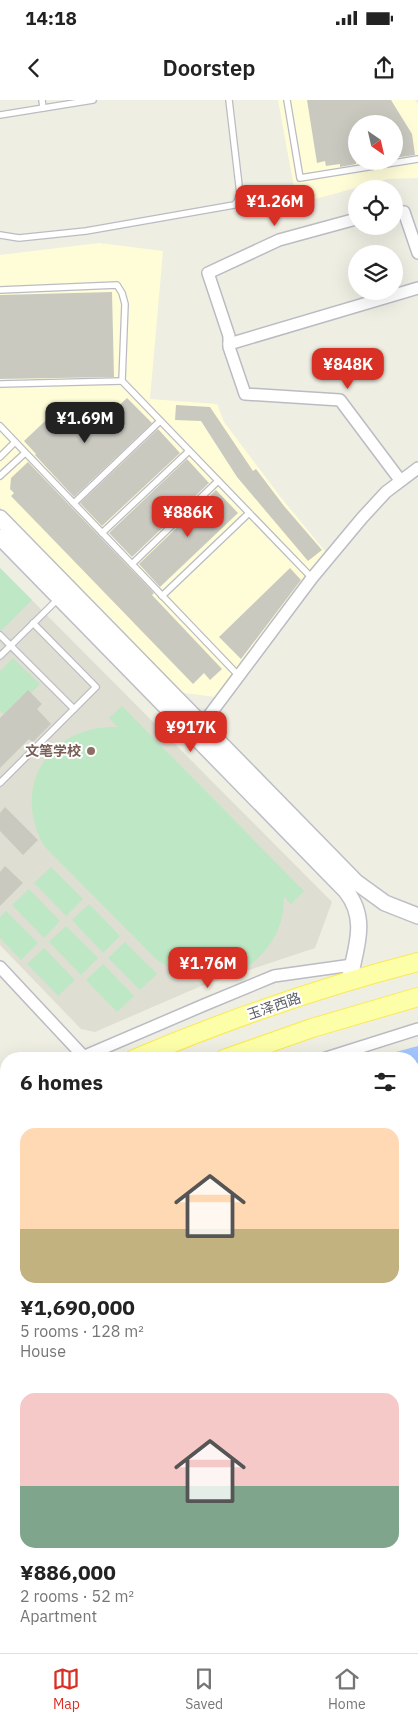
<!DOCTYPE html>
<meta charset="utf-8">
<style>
:root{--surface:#fff;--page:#f2f2f2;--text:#222;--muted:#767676;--line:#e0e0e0;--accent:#d93025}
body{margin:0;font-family:"IBM Plex Sans","Noto Sans SC",sans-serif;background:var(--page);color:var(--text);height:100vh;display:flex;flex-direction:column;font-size:19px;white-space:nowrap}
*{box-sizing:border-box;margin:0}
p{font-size:16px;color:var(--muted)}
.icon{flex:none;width:28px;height:28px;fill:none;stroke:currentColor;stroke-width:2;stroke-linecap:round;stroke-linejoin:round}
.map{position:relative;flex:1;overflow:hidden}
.sheet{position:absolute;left:0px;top:952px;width:419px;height:601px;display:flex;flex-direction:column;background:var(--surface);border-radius:20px 20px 0 0;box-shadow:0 5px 20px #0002}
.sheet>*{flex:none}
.needle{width:32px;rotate:146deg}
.tools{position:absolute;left:348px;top:15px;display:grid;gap:10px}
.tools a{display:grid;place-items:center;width:55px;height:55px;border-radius:50%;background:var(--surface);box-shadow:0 5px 20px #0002;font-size:25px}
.price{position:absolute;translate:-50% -42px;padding:0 11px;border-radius:10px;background:var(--accent);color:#fff;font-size:16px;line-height:32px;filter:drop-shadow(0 1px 2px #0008)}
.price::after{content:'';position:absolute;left:50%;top:30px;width:15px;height:11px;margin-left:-8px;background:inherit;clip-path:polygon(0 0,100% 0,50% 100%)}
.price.selected{background:#222;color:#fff}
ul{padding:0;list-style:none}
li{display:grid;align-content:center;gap:10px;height:265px;padding:0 20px}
li span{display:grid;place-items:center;height:155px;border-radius:15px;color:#555}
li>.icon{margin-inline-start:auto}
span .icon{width:90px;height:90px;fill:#fffc;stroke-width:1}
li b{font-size:21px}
h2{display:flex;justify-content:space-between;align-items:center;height:60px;padding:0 20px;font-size:21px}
.status{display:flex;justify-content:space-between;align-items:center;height:35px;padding:0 25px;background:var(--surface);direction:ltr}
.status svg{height:14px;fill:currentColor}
header{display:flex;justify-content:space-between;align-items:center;height:65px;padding:0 20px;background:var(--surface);font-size:22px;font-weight:600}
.menu{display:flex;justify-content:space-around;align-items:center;height:70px;border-top:1px solid var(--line);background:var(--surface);font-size:14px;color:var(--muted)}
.menu a{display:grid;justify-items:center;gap:2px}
.menu .selected{color:var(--accent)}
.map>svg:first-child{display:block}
</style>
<div class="status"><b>14:18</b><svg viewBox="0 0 49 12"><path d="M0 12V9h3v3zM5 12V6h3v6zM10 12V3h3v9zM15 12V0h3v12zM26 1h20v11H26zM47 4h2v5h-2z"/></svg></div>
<header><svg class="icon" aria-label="back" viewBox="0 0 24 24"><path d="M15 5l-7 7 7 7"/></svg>Doorstep<svg class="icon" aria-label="share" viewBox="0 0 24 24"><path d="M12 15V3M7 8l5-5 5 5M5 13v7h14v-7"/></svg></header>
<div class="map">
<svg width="418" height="1553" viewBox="0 0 418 1553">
<rect width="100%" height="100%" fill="#efeee3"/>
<g fill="#fffdd8" fill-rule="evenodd">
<path d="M278 0H415L418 4V78L388 79 297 104ZM356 24H394V61H356Z"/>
<polygon points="99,143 163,151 150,299 217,304 224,322 282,399 325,451 216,597 183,593 0,407 0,155"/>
</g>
<polygon fill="#dfded2" points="0,468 332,802 315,848 201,886 95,932 81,929 0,845"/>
<g fill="#bee8c5">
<polygon points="0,468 32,500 1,531 0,529"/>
<polygon points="13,558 40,584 31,593 28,590 4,615 0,611 0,571"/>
<path d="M122 606 304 791 291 804 284 797C284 807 283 817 279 827 268 857 235 883 202 879 185 877 170 869 157 860L44 746C10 686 50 624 118 627L109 618Z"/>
<polygon points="51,767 83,799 66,816 34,783"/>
<polygon points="29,789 60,821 44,838 12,805"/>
<polygon points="89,804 120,836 103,853 72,820"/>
<polygon points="6,811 38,843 21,860 0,838 0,817"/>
<polygon points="66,826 98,858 81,875 49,842"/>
<polygon points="125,842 157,874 140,890 108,858"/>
<polygon points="44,848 75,880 58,896 27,864"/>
<polygon points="103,864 134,896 117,912 86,880"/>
</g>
<g fill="#a3c6ff">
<polygon points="418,946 418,963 413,965 412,959 370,959"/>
<polygon points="6,1106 6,1127 0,1130 0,1109"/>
</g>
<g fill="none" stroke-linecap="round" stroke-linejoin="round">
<g stroke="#a3c6ff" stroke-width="3">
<polyline points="0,1258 6,1259"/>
<polyline points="412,1470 418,1474"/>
</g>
</g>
<g fill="#cac9c0">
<polygon points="307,0 391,0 412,34 415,55 394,58 394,24 356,24 356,64 340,67 340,64 326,66 325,61 317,63"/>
<polygon points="112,192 114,277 0,279 0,195"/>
<polygon points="127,298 152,323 74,397 35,355 36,354 24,341 61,306 89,334"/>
<polygon points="176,305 210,307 253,371 256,369 284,406 322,450 308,461 237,377 201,321 175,320"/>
<polygon points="158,329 180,353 102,426 80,403"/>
<polygon points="187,359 209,383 132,457 109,433"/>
<polygon points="28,362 154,493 152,495 222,569 210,580 204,573 193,584 11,396 14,393 10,389 11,378"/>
<polygon points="216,390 238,413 160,487 139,464"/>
<polygon points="290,468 301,480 241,559 219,537"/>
<polygon points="28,590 42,604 37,609 51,624 33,642 29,639 0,668 0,618"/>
<polygon points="5,707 38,740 23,755 0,731 0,713"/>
<polygon points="5,766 23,783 0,806 0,772"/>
</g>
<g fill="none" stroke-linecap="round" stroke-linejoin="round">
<defs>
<g id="lane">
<polyline points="42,0 43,8"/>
<polyline points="287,0 300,78 418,59"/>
<polyline points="0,15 93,0"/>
<polyline points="0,135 19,138 86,131 234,105 237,102 240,94 229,0"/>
<polyline points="0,190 117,185 122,193 125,204 122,281 312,478"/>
<polyline points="0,284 122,281"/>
<polyline points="0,326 239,576"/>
<polyline points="0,357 15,342"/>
<polyline points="0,376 25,353"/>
<polyline points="74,403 160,321"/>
<polyline points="102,433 189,351"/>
<polyline points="132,464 218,381"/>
<polyline points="162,496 249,413"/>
<polyline points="33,523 96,587 74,609"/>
<polyline points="0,535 74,609 0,683"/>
<polyline points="0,556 59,498"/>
</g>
<g id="street">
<polyline points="394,111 404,112 418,153"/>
<polyline points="356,119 279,140 208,173 229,236 229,247 245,294 340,300 400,380"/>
<polyline points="229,244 418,188"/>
<polyline points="202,625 312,478 362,418 386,392 418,368"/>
<polyline points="0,867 86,959"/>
<polyline points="78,959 204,905 274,876 352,865"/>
<polyline points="323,959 418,929"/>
<polyline points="0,997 6,994"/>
<polyline points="0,1096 6,1092"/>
<polyline points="0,1278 6,1279"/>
<polyline points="412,1498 418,1502"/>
</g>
<g id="secondary">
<polyline points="0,418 356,782 385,803 418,816"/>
<path d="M0 437 346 791C369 820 355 849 349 882"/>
</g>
<g id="primary">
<path d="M134 959C226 920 321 887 418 862"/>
<polyline points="224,959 312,928 418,897"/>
<polyline points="0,1022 6,1018"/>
<polyline points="0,1060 6,1056"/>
</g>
</defs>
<use href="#lane" stroke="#bbbcc3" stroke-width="8"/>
<use href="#street" stroke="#bbbcc3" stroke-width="14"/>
<use href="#secondary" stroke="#bdbfc7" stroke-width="18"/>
<use href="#primary" stroke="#faea50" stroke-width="20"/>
<use href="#lane" stroke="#fff" stroke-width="5.5"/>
<use href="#street" stroke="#fff" stroke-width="11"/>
<use href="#secondary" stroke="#fff" stroke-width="15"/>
<use href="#primary" stroke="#fdffa8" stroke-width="18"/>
</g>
<circle fill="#8d6e63" stroke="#fff" stroke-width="2" cx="91" cy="651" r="5"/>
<g text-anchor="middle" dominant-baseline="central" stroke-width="4" stroke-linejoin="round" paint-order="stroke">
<g font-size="14" font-weight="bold" fill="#785e54" stroke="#fff" text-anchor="end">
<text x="81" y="651">文笔学校</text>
</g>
<g font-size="14" fill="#5b5e65" stroke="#fff">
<text transform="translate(274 906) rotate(-19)">玉泽西路</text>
</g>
</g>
</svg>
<div class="tools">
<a><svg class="needle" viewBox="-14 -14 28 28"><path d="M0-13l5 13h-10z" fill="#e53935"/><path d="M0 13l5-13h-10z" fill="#767676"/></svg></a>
<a><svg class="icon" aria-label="locate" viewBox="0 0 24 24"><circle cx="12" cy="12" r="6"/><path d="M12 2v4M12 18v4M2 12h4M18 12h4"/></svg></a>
<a><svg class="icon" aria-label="layers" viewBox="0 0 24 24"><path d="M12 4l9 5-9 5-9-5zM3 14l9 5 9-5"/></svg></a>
</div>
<b class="price" style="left:275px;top:127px">¥1.26M</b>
<b class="price" style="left:348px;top:290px">¥848K</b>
<b class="price selected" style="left:85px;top:344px">¥1.69M</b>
<b class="price" style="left:188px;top:438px">¥886K</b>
<b class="price" style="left:191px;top:653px">¥917K</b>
<b class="price" style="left:208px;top:889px">¥1.76M</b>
<section class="sheet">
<h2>6 homes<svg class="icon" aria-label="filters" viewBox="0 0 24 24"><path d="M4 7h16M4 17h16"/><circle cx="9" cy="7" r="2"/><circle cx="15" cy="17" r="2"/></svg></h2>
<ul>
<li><span style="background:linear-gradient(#ffd9b3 65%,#c2b280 0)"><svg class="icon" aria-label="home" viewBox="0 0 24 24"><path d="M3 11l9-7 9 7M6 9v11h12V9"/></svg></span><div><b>¥1,690,000</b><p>5 rooms · 128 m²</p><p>House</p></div></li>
<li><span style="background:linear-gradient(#f6c9c9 60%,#7fa58c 0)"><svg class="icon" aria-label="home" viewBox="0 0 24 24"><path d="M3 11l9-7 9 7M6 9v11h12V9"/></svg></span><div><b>¥886,000</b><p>2 rooms · 52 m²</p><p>Apartment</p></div></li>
</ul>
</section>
</div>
<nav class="menu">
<a class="selected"><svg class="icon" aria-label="map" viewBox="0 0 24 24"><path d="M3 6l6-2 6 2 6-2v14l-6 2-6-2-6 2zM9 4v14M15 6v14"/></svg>Map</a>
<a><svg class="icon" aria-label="saved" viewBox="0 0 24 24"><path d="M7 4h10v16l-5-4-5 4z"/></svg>Saved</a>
<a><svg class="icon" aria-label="home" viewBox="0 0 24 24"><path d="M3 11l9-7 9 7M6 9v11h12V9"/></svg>Home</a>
</nav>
